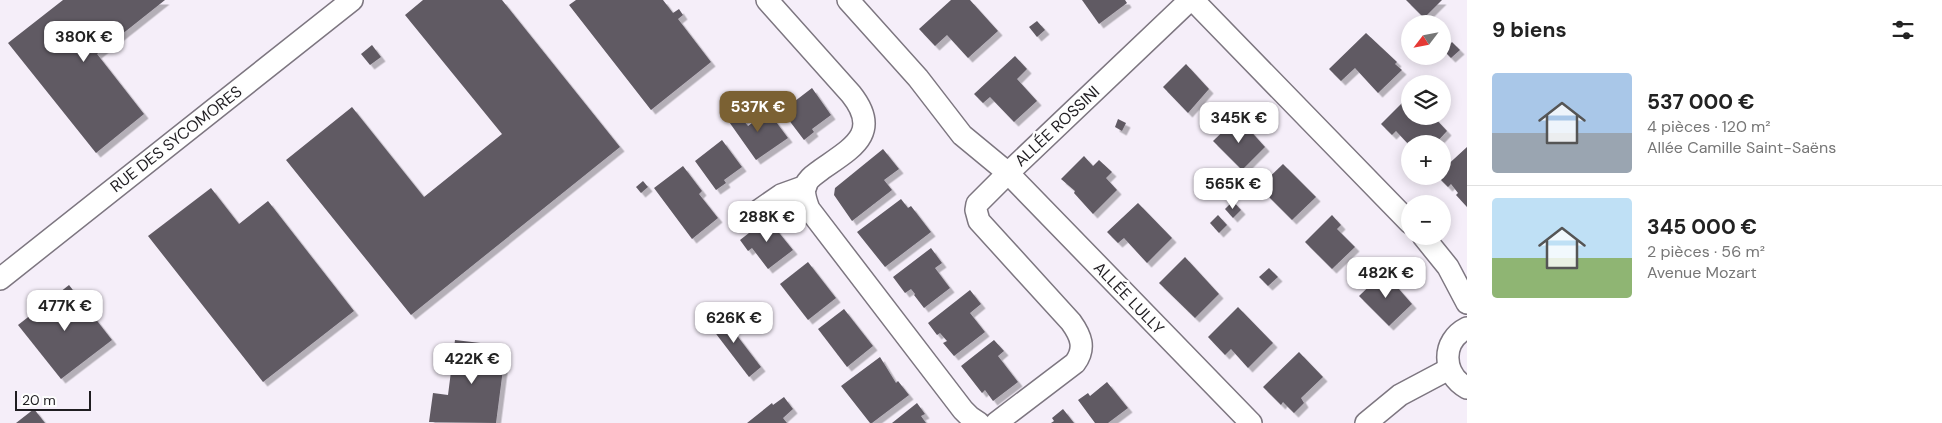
<!DOCTYPE html>
<html lang="fr">
<meta charset="utf-8">
<style>
:root{--surface:#fff;--page:#f6f6f6;--text:#222;--muted:#767676;--line:#e0e0e0;--accent:#7b6133}
body{margin:0;font-family:"DM Sans",sans-serif;background:var(--page);color:var(--text);height:100vh;display:flex;flex-direction:column;font-size:19px;white-space:nowrap}
*{box-sizing:border-box;margin:0}
p{font-size:16px;color:var(--muted)}
.icon{flex:none;width:28px;height:28px;fill:none;stroke:currentColor;stroke-width:2;stroke-linecap:round;stroke-linejoin:round}
.map{position:relative;flex:1;overflow:hidden}
.details{display:flex;flex-direction:column;background:var(--surface);width:475px}
.details>*{flex:none}
.needle{width:32px;rotate:238deg}
.fabs{position:absolute;left:1401px;top:15px;display:grid;gap:10px}
.fabs a{display:grid;place-items:center;width:50px;height:50px;border-radius:50%;background:var(--surface);box-shadow:0 2px 12px #0003;font-size:25px}
.scale{position:absolute;left:15px;bottom:12px;width:76px;box-sizing:border-box;padding-left:5px;border:2px solid #1f1d21;border-top:0;font-size:14px;line-height:18px;white-space:nowrap;color:#1f1d21;-webkit-text-stroke:4px #fefefe;paint-order:stroke}
.price{position:absolute;translate:-50% -42px;padding:0 11px;border-radius:10px;background:#fff;color:#222;font-size:16px;line-height:32px;filter:drop-shadow(0 1px 2px #0008)}
.price::after{content:'';position:absolute;left:50%;top:30px;width:15px;height:11px;margin-left:-8px;background:inherit;clip-path:polygon(0 0,100% 0,50% 100%)}
.price.active{background:var(--accent);color:#fff}
ul{padding:0;list-style:none}
li{display:flex;align-items:center;gap:15px;height:125px;padding:0 25px}
li+li{border-top:1px solid var(--line)}
li span{display:grid;place-items:center;flex:none;width:140px;height:100px;border-radius:5px;color:#555}
li>.icon{margin-inline-start:auto}
span .icon{width:60px;height:60px;fill:#fffc;stroke-width:1}
li b{font-size:21px}
h2{display:flex;justify-content:space-between;align-items:center;height:60px;padding:0 25px;font-size:21px}
main{display:flex;flex:1;min-height:0}
.map>svg:first-child{display:block}
</style>
<main>
<div class="map">
<svg width="1467" height="423" viewBox="0 0 1467 423">
<defs>
<filter id="shadow"><feDropShadow dx="4.5" dy="4.5" stdDeviation="0" flood-color="#0004"/></filter>
</defs>
<rect width="100%" height="100%" fill="#f5eef9"/>
<g fill="#605a63" filter="url(#shadow)">
<polygon points="63,0 165,0 97,54 144,114 96,153 8,43"/>
<polygon points="423,0 502,0 620,147 411,315 286,160 352,107 424,197 502,134 405,15"/>
<polygon points="576,0 663,0 673,13 679,9 683,15 678,19 711,62 651,110 569,5"/>
<polygon points="951,0 970,0 998,31 968,58 947,35 935,46 919,29"/>
<polygon points="1082,0 1125,0 1127,3 1099,24"/>
<polygon points="1406,0 1442,0 1424,18"/>
<polygon points="1037,21 1045,30 1037,37 1029,27"/>
<polygon points="1366,33 1397,62 1395,64 1402,70 1378,93 1355,68 1341,81 1329,69"/>
<polygon points="1452,42 1460,50 1451,58 1444,51"/>
<polygon points="372,45 381,57 370,65 361,54"/>
<polygon points="1015,56 1027,69 1017,79 1037,101 1014,122 990,97 983,103 974,94"/>
<polygon points="1186,64 1209,89 1188,113 1163,87"/>
<polygon points="812,88 831,115 812,129 814,132 804,140 782,111"/>
<polygon points="1410,95 1410,116 1433,116 1447,131 1435,144 1410,144 1410,146 1396,131 1392,135 1381,124"/>
<polygon points="743,107 750,116 743,120 748,126 768,111 788,138 756,160 727,119"/>
<polygon points="1238,117 1265,147 1242,170 1213,141"/>
<polygon points="1118,119 1126,123 1122,131 1115,127"/>
<polygon points="722,140 742,167 724,180 726,183 716,190 695,161"/>
<polygon points="1467,147 1467,207 1456,195 1458,193 1451,184 1448,187 1437,176 1442,176 1442,170"/>
<polygon points="883,149 899,169 884,180 892,190 852,221 834,195 835,188"/>
<polygon points="1084,156 1093,166 1099,160 1112,172 1106,178 1117,190 1093,214 1074,193 1075,191 1061,179"/>
<polygon points="1283,164 1316,197 1292,220 1259,187"/>
<polygon points="683,166 702,191 699,194 718,218 692,239 654,188"/>
<polygon points="643,181 648,187 641,193 636,187"/>
<polygon points="211,188 239,224 268,201 354,311 263,382 148,236"/>
<polygon points="901,199 908,208 911,206 931,232 885,267 857,232"/>
<polygon points="1233,201 1241,210 1233,218 1225,209"/>
<polygon points="1138,203 1172,238 1147,263 1124,238 1118,243 1107,232"/>
<polygon points="772,215 780,226 776,229 793,250 768,269 752,248 748,251 740,240"/>
<polygon points="1218,215 1227,225 1219,233 1210,223"/>
<polygon points="1332,215 1341,225 1337,229 1355,247 1332,269 1305,242"/>
<polygon points="931,248 942,263 935,268 950,288 924,308 914,295 915,294 911,289 905,293 893,277"/>
<polygon points="1185,257 1219,294 1195,318 1159,283"/>
<polygon points="808,262 836,298 808,320 780,284"/>
<polygon points="1269,268 1278,277 1268,286 1259,277"/>
<polygon points="1384,272 1412,304 1389,326 1359,296"/>
<polygon points="69,285 112,340 61,379 18,325"/>
<polygon points="970,290 981,304 970,313 985,332 954,356 943,343 947,341 940,333 937,335 928,323"/>
<polygon points="1238,307 1273,343 1248,368 1231,349 1225,355 1208,337"/>
<polygon points="844,309 873,346 847,367 818,329"/>
<polygon points="719,312 761,367 749,377 707,322"/>
<polygon points="455,340 506,346 496,423 429,422 433,393 448,395"/>
<polygon points="994,340 1004,351 998,356 1018,382 993,401 985,390 982,393 961,366"/>
<polygon points="1299,352 1323,377 1301,398 1304,403 1294,413 1283,402 1281,405 1263,387"/>
<polygon points="880,357 896,383 898,381 909,395 872,423 870,423 841,386"/>
<polygon points="1107,382 1128,408 1108,423 1095,423 1078,400 1088,393 1090,396"/>
<polygon points="784,397 793,409 783,418 787,423 747,423 772,403 773,405"/>
<polygon points="917,403 925,414 921,416 926,423 892,423"/>
<polygon points="34,409 45,423 16,423"/>
<polygon points="1063,409 1074,423 1051,423 1054,421 1052,418"/>
</g>
<g fill="none" stroke-linecap="round" stroke-linejoin="round">
<defs>
<g id="street">
<path d="M767 0 851 94C882 133 852 148 822 169 816 174 808 178 805 186 803 194 806 201 809 209L963 410 970 417 979 423"/>
<polyline points="848,0 918,78 962,135 1008,173 1190,0"/>
<polyline points="1193,0 1410,223"/>
<polyline points="745,220 781,195 806,186"/>
<polyline points="1423,236 1448,267 1467,303"/>
<polyline points="0,279 352,0"/>
<path d="M1467 328C1441 341 1442 374 1467 388"/>
<path d="M996 423 1075 363C1086 348 1081 336 1071 322L979 221 976 210 977 204 1008 173 1251 423"/>
<polyline points="1366,423 1400,395 1449,369"/>
</g>
</defs>
<use href="#street" stroke="#7d7680" stroke-width="24"/>
<use href="#street" stroke="#fff" stroke-width="21"/>
</g>
<g text-anchor="middle" dominant-baseline="central" stroke-width="5" stroke-linejoin="round" paint-order="stroke">
<g font-size="16" fill="#1f1d21" stroke="#fefefe">
<text transform="translate(1057 126) rotate(-43)">ALLÉE ROSSINI</text>
<text transform="translate(176 139) rotate(-38)">RUE DES SYCOMORES</text>
<text transform="translate(1129 298) rotate(46)">ALLÉE LULLY</text>
</g>
</g>
</svg>
<div class="fabs">
<a><svg class="needle" viewBox="-14 -14 28 28"><path d="M0-13l5 13h-10z" fill="#e53935"/><path d="M0 13l5-13h-10z" fill="#767676"/></svg></a>
<a><svg class="icon" aria-label="layers" viewBox="0 0 24 24"><path d="M12 4l9 5-9 5-9-5zM3 14l9 5 9-5"/></svg></a>
<a>+</a>
<a>−</a>
</div>
<div class="scale">20 m</div>
<b class="price" style="left:84px;top:63px">380K €</b>
<b class="price active" style="left:758px;top:133px">537K €</b>
<b class="price" style="left:1239px;top:144px">345K €</b>
<b class="price" style="left:1233px;top:210px">565K €</b>
<b class="price" style="left:767px;top:243px">288K €</b>
<b class="price" style="left:1386px;top:299px">482K €</b>
<b class="price" style="left:65px;top:332px">477K €</b>
<b class="price" style="left:734px;top:344px">626K €</b>
<b class="price" style="left:472px;top:385px">422K €</b>
</div>
<section class="details">
<h2>9 biens<svg class="icon" aria-label="filters" viewBox="0 0 24 24"><path d="M4 7h16M4 17h16"/><circle cx="9" cy="7" r="2"/><circle cx="15" cy="17" r="2"/></svg></h2>
<ul>
<li><span style="background:linear-gradient(#a9c7e8 60%,#9aa5b1 0)"><svg class="icon" aria-label="home" viewBox="0 0 24 24"><path d="M3 11l9-7 9 7M6 9v11h12V9"/></svg></span><div><b>537 000 €</b><p>4 pièces · 120 m²</p><p>Allée Camille Saint-Saëns</p></div></li>
<li><span style="background:linear-gradient(#bfe0f5 60%,#8fb573 0)"><svg class="icon" aria-label="home" viewBox="0 0 24 24"><path d="M3 11l9-7 9 7M6 9v11h12V9"/></svg></span><div><b>345 000 €</b><p>2 pièces · 56 m²</p><p>Avenue Mozart</p></div></li>
</ul>
</section>
</main>
